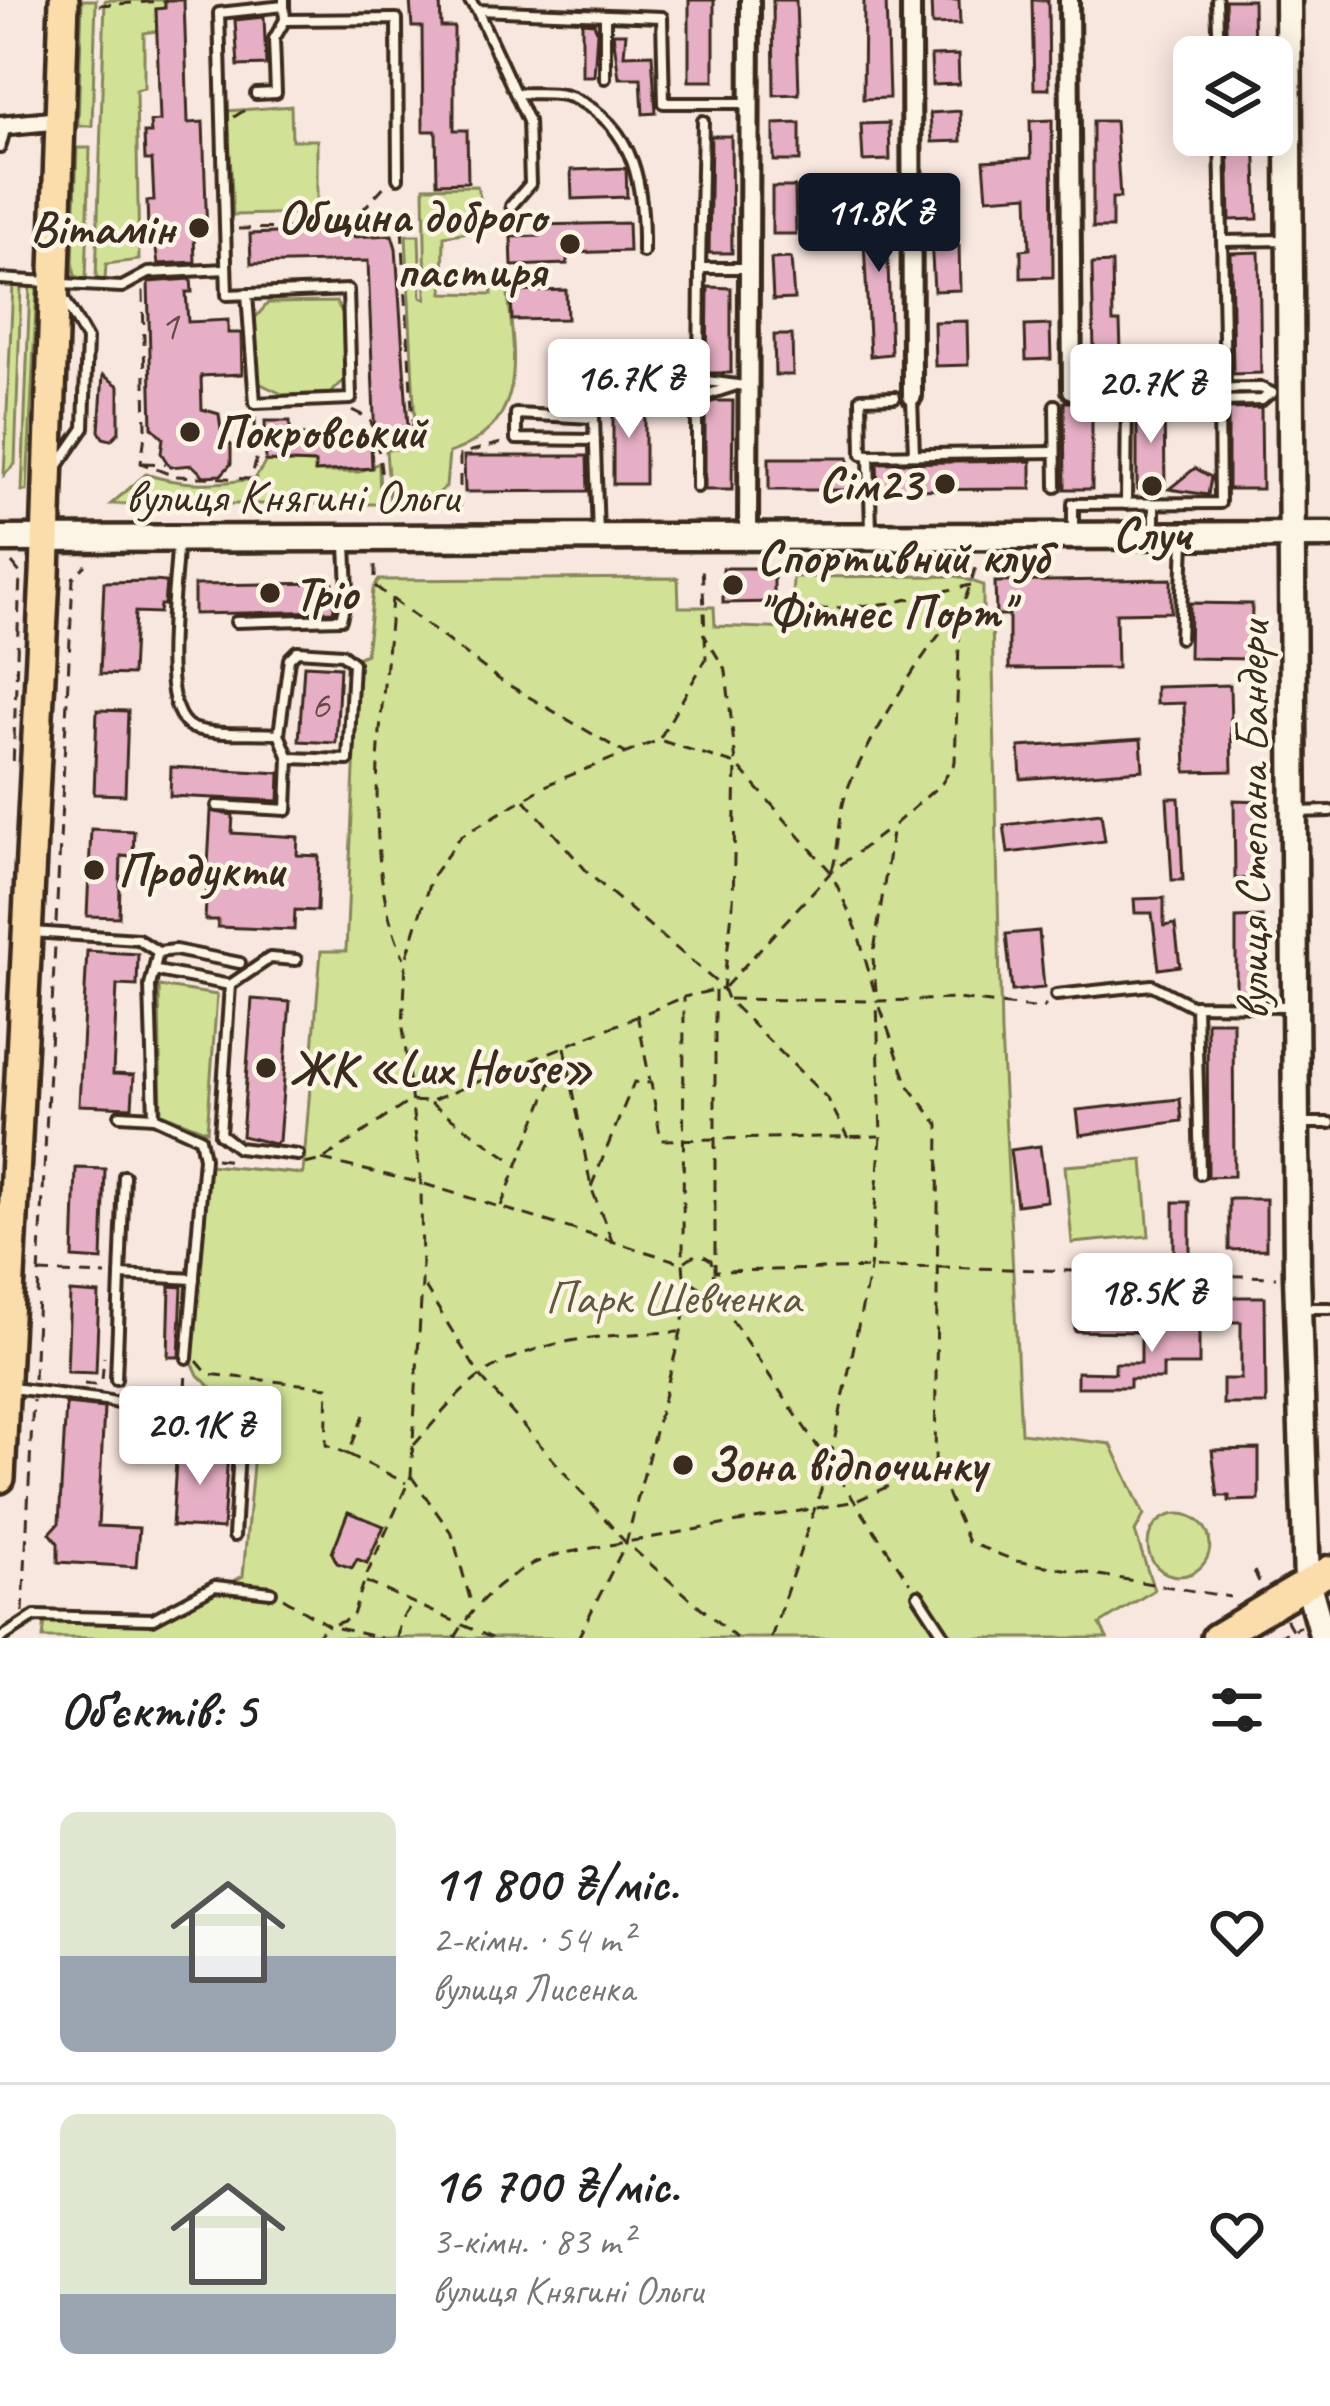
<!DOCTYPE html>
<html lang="uk">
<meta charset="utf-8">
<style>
:root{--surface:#fff;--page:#f6f6f6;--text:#222;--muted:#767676;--line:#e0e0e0;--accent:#111827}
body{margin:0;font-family:Caveat,sans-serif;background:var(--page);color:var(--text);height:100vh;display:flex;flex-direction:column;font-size:45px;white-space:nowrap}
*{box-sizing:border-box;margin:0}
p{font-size:39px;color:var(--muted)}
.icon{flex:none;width:66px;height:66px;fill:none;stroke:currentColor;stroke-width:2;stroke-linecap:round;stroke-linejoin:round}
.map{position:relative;height:1638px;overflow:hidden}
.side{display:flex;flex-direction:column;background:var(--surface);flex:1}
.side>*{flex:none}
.buttons{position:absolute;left:1173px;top:36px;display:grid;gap:24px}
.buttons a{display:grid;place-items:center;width:120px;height:120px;border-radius:18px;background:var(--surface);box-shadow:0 6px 30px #0003;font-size:60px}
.price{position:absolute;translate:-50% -102px;padding:0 27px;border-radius:12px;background:#fff;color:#222;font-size:39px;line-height:78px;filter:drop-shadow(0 3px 6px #0008)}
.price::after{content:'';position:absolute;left:50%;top:72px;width:36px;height:27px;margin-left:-18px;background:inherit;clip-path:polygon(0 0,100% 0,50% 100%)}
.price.current{background:var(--accent);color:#fff}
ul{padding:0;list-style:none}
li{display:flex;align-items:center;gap:36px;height:300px;padding:0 60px}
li+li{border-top:3px solid var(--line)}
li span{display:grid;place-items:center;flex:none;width:336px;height:240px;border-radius:18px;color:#555}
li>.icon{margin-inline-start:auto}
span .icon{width:144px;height:144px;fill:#fffc;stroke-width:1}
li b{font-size:51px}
h2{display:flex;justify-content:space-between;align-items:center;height:144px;padding:0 60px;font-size:51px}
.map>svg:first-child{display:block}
</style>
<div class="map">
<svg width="1330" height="1638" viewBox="0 0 1330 1638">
<rect width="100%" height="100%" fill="#f8e7df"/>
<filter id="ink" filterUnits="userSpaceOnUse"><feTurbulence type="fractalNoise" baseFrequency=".00833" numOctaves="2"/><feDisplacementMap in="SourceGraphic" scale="24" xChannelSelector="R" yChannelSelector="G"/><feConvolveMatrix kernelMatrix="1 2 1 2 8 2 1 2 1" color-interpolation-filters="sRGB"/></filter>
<g filter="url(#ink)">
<g fill="#d1e296" stroke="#86865a" stroke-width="3">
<polygon points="82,0 96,0 92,126 78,126"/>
<polygon points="105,0 165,0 165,8 156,9 157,31 144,33 144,88 136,90 139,260 106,264 105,280 96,279"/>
<polygon points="291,106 292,140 317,140 317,213 233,215 228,111"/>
<polygon points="77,148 90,148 86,280 75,276 73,264"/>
<path d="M477 186 487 223 481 230 444 236 443 293 492 294 490 275 506 274C512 346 536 423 449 453L446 487 427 503H390L386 450 416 447 406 235H419L421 297 426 299 424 187Z"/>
<polygon points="13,285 21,286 15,464 4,475"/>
<polygon points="30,286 37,286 27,491 22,491"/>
<polygon points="336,302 343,314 344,380 331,393 284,395 257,382 255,318 268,303"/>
<path d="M266 461 315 463 316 472H359L379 463 380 504H111L146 474C183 487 217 484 255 479Z"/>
<polygon points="957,576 983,585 983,618 992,618 1001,1033 1021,1433 1111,1444 1144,1515 1135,1532 1154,1590 1100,1624 1107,1638 43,1638 45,1620 148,1625 243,1576 256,1431 198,1375 192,1362 208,1165 303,1174 321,951 346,951 359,657 366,654 373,590 378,580 678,578 679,607 714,607 715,626 791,629 793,577"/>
<polygon points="159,986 217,995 207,1131 161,1113"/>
<polygon points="1143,1160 1149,1236 1072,1243 1065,1166"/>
<circle cx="1179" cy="1545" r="31"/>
</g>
<g fill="#e6afc5" stroke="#3b2a1e" stroke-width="3">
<polygon points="165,0 184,0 188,123 203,122 207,234 194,235 195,262 158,264 153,228 148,229 147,201 154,201 152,160 145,160 144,133 151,133 150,122 160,121 156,9 165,8"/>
<polygon points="410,0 440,0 441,27 454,27 454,130 467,130 468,182 437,183 436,131 423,131 422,27 412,27"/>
<rect x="689" y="0" width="25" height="81"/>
<polygon points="773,0 796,0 799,94 774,95"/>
<polygon points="864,0 886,0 889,98 863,99"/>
<polygon points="931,0 959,0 960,24 932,25"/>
<polygon points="1032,0 1048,0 1049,89 1034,89"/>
<polygon points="1225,0 1253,0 1254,57 1227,57"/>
<polygon points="264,17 266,65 238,66 235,20"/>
<polygon points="582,22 594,23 597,32 594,76 582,76"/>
<polygon points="613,33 626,33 624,55 652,54 656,113 643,114 641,78 619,78"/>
<polygon points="958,55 959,84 932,85 931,56"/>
<polygon points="960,111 961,141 932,142 930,113"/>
<polygon points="1052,120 1053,277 1021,278 1021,250 1030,249 1028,195 987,198 984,161 1031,158 1030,121"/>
<polygon points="1093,121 1115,121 1120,198 1112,198 1112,228 1093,228"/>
<polygon points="800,123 800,161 774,161 774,124"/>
<polygon points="889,123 890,160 863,161 861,124"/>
<polygon points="1228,135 1255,135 1258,219 1230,220"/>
<polygon points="711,136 731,136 732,253 709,253"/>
<polygon points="626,168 627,197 572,199 571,170"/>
<polygon points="948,183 954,246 959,246 960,290 934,291 928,185"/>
<polygon points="772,187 795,187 796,234 772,234"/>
<polygon points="892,195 894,234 887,234 891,354 870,356 863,223 874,222 873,196"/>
<polygon points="628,223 629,251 567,253 567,264 512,266 511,237 540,236 539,225"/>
<polygon points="353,230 354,237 392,235 396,248 409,442 375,443 368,261 251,264 250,234"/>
<polygon points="1259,252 1261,373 1233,374 1231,253"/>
<polygon points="791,258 794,299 773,300 771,259"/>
<polygon points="1112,263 1113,322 1120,322 1121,350 1094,351 1092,264"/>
<polygon points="191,279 192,292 186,292 188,322 228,320 228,333 241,333 242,374 201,376 202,409 219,414 222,437 231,445 231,464 221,475 204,476 192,465 170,467 161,453 163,438 152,427 148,282"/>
<polygon points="708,287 731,288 731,373 707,373"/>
<polygon points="566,290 567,319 512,320 511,292"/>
<polygon points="967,321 968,365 935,366 934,322"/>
<polygon points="1050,325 1051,359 1026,360 1025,326"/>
<polygon points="774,335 792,335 793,375 775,375"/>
<polygon points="103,375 119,386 119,432 111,440 103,438 99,431"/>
<rect x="613" y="398" width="32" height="86"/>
<polygon points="715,401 733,401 732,490 705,490 705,404"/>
<polygon points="1064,402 1092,402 1092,489 1065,489"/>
<polygon points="1137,403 1164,403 1165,489 1137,489"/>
<polygon points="1261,408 1262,489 1228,489 1228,409"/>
<polygon points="265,421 290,421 290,435 315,435 315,443 371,442 372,468 315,472 315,463 266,461"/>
<polygon points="464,456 587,456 588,491 465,492"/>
<rect x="769" y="458" width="79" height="32"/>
<polygon points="1031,461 1031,489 878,490 877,463"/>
<polygon points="1195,468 1211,477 1208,495 1169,489"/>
<polygon points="723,568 774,568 774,602 723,603"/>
<polygon points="1171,579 1171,612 1116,613 1117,668 1009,669 1009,615 996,615 995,582"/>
<polygon points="154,581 166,582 164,605 160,605 159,613 135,612 132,675 100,674 104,582"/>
<polygon points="333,583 334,611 194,614 194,585"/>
<polygon points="1190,603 1252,604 1251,659 1189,658"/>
<polygon points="304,665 340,667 336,743 299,741"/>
<polygon points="1230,685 1232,771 1186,772 1184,703 1156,704 1156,687"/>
<polygon points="97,710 128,711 125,795 94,794"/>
<polygon points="1141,739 1143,770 1021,779 1019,747"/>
<polygon points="171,767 280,773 279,801 170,796"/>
<polygon points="1167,798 1179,798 1183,880 1172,880"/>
<polygon points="1234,800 1261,801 1263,878 1235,879"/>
<polygon points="211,811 233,815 232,833 298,837 297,855 319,856 317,911 295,910 294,930 218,927 218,920 205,920"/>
<polygon points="1101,813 1105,841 1008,853 1004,825"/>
<polygon points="91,829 134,831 133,857 121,856 119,917 87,916"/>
<polygon points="1164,898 1164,926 1175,924 1180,966 1159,969 1152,913 1135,913 1134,899"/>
<polygon points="1262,917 1262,993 1236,994 1236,918"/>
<polygon points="1039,931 1044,988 1012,991 1006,934"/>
<polygon points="87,951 138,954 137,986 117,985 113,1074 134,1075 132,1107 79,1105"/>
<polygon points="252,999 290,1002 279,1141 274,1144 242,1136"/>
<polygon points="1207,1021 1233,1021 1234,1176 1208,1177"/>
<polygon points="1180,1099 1182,1121 1080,1135 1077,1110"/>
<polygon points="1040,1146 1047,1201 1017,1205 1010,1150"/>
<polygon points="76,1168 105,1169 102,1260 73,1258"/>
<polygon points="1229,1199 1266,1199 1266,1249 1229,1250"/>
<rect x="1174" y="1202" width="16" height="53"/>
<polygon points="1075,1281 1138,1282 1138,1332 1075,1331"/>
<polygon points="170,1286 182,1287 179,1357 168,1357"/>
<polygon points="70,1292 99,1294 96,1373 67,1372"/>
<polygon points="1222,1297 1265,1297 1266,1404 1223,1404 1223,1379 1241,1379 1241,1322 1223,1322"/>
<polygon points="1141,1322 1199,1322 1199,1365 1163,1365 1163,1379 1130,1379 1130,1387 1077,1387 1077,1372 1115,1373 1115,1363 1141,1363"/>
<polygon points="66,1404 104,1408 98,1526 139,1528 136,1567 58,1562 58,1543 50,1533 59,1523"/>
<polygon points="177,1445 228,1451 223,1529 172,1526"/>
<polygon points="1259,1449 1259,1500 1229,1501 1229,1496 1218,1496 1212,1450"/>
<polygon points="348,1512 384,1526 367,1563 357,1559 352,1568 337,1563 332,1553"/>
</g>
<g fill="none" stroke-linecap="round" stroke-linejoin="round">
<defs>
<g id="lane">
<polyline points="469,0 477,10 662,17 664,103 749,103"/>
<polyline points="1217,0 1219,57"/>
<polyline points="284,6 285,20 397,19 398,178"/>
<polyline points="477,10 528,121 530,184 511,206"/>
<polyline points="605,15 605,78"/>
<path d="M517 93C534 94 557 91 573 98 638 127 644 191 643 252"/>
<polyline points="256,94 276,93 274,39 285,20"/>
<polyline points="703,121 700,268 747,268"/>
<polyline points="1220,135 1225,388"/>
<polyline points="0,148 6,126"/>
<polyline points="1222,241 1287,240"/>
<polyline points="700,268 699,380 745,386"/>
<polyline points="0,279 48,282"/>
<polyline points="63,284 122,287 148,273 226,269"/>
<path d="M247 294 255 403 351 399 348 290C308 292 267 293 227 295L219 13 284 6V0"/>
<polyline points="1072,390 1261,388 1272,393"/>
<polyline points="912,398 914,454"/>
<polyline points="1055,405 1056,487"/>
<polyline points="595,440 516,439 516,414 594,418 598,535"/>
<polyline points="869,455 862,454 861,398 895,397"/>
<polyline points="57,467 84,428 87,339 64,299"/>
<polyline points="697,487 697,398 734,386"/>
<polyline points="1126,504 1127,390"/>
<polyline points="1154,504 1154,532"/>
<polyline points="871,531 869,455 1055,452"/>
<polyline points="1073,533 1073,504 1220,503 1219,401 1262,400 1270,393"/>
<path d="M177 545C177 581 154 713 193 728 217 736 253 732 279 734"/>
<polyline points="236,622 341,619 348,590 346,545"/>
<polyline points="1180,638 1184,541"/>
<polygon points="297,651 342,654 353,663 348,760 289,758 279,734 289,659"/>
<polyline points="217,806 287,810 289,758"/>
<polyline points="1296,812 1330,811"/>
<polyline points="32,932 138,939 158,952 150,986 154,1117 200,1138 204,1158 187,1358"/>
<polyline points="158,952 175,950 240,963"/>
<polyline points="157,971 230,985 270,958 296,960"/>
<polyline points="230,985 220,1134 238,1148 298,1155"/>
<polyline points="1056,995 1152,985 1191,1005 1288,1006"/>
<polyline points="1196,1005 1200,1174"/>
<polyline points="120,1115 154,1117"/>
<polyline points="1303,1123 1330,1123"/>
<polyline points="120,1275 194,1279"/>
<polyline points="1302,1308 1330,1308"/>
<polyline points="116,1379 124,1176"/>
<polyline points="12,1388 105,1400 170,1415 223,1433 239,1451 234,1536"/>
<polyline points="918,1595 946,1638"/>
<polyline points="1,1638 35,1616 153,1619 215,1586 271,1592"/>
</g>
<g id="street">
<polyline points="911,0 912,396"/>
<polyline points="1069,0 1072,390"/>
<polyline points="0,126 61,120"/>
<polyline points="748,536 750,0"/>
</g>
<g id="secondary">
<polyline points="1288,0 1297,1276 1307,1581 1323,1638"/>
<polyline points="0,539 1330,535"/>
</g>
<g id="primary">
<polyline points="0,1478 45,575 64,0"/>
<polyline points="1216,1638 1330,1570"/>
</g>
</defs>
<use href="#lane" stroke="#3b2a1e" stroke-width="16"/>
<use href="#street" stroke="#3b2a1e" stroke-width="26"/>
<use href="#secondary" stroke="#3b2a1e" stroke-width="33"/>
<use href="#primary" stroke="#3b2a1e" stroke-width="36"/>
<g stroke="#3b2a1e" stroke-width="3" stroke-dasharray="12 9" stroke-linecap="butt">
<polyline points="99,5 165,1"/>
<polyline points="234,117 251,106"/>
<polyline points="347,227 389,181"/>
<polyline points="238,229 402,226 414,446 374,447"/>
<polyline points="143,291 146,428 141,463 174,476 251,479 256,461 255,417"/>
<path d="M352 410C355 412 366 416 369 419 379 430 383 490 384 507"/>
<polyline points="143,463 166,464"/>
<polyline points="251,479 252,507"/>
<polyline points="460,508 460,454 505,442"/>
<polyline points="12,563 20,573 13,768"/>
<polyline points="375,565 375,586 500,680 625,753"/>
<path d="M392 598C384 707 357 857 404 958"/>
<polyline points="795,612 891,603 971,585"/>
<polyline points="660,738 706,659 702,563"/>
<polyline points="525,800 590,875 723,988 727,999 828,1099 848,1138"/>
<path d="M832 870C841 844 837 815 848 788 860 755 932 633 958 615"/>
<polyline points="56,923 73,578 86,565"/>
<polyline points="725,987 831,872 890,828"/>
<polyline points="715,990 715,1271 938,1267 1276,1277"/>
<polyline points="876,991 873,958 893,826 942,783 955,762 960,614 978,562"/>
<polyline points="729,999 876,1001"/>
<polyline points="880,1007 908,1085 939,1125 935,1465 968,1542 1016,1561 1230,1597"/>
<polyline points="637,1014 650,1081"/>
<polyline points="565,1047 591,1187 612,1241"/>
<polyline points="430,1103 516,1163"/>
<polyline points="216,1159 236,1161"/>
<path d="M322 1160 421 1183 683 1263C694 1254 699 1252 711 1260L714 1278 699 1287 684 1276 683 1263 684 997 723 988 733 904 736 764 726 671 703 633"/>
<polyline points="305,1164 322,1160 410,1101 429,1102 682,998"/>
<polyline points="591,1187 634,1082 651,1083 661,1140 879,1136"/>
<polyline points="501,1206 552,1080 569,1077"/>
<polyline points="39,1272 106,1275"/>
<polyline points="708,1285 910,1583"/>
<polyline points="425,1287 480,1376 626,1543 736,1638"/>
<polyline points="197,1361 208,1374 328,1387 326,1445 348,1454"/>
<polyline points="34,1379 55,945"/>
<polyline points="84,1384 96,1385 102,1380 104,1357"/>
<polyline points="184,1410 186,1371"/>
<polyline points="364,1415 348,1454 406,1483"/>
<path d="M414 1445C434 1423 455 1395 479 1377 534 1337 615 1334 679 1332"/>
<polyline points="411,1476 452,1534 472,1606"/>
<polyline points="1254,1571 1262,1588"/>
<polyline points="283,1598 329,1626 381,1638"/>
<polyline points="23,1612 33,1400"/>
<polyline points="1286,1619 1297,1638"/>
<polyline points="335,1624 352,1618 364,1582"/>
<polyline points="313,1638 326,1628"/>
<polyline points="397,1638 400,1621 412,1604"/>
<path d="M455 1638C479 1595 512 1569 559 1554L856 1501 934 1465"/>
<polyline points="492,1638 364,1581 411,1476 422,1283 421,1183 403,1027 406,960 431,878 461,836 551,783 659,740 736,764 831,872 857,930 877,1001 957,999 1042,1009 1046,1005"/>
<polyline points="578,1638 626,1543 681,1332 689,1283"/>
<polyline points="771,1638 829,1466 870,1269 881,1136 877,1001"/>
<polyline points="1275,1638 1300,1626"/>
</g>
<use href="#lane" stroke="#fcf5e5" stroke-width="8"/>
<use href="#street" stroke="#fcf5e5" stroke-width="16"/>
<use href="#secondary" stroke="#fcf5e5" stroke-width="24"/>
<use href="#primary" stroke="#fbddab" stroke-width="27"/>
</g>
</g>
<g fill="#3b2a1e" stroke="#fcf5e5" stroke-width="4.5">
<circle cx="199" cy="228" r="12"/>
<circle cx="570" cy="244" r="12"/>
<circle cx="190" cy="432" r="12"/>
<circle cx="945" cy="484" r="12"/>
<circle cx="1152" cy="486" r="12"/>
<circle cx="733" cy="585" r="12"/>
<circle cx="270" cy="593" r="12"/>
<circle cx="94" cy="870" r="12"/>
<circle cx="266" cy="1068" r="12"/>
<circle cx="683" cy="1465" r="12"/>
</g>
<g text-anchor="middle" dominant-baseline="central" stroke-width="9" stroke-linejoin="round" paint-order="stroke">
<g font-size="42" fill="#664b48">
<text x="169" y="325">1</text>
<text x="320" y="704">6</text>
</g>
<g font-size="48" font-weight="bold" fill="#3b2a1e" stroke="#fcf5e5" text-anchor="start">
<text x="546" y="216" text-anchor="end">Община доброго<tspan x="546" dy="55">пастиря</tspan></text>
<text x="175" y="228" text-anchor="end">Вітамін</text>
<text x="214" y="432">Покровський</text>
<text x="921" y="484" text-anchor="end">Сім23</text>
<text x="1152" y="534" text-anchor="middle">Случ</text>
<text x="757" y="557">Спортивний клуб<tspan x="757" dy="55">"Фітнес Порт"</tspan></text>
<text x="294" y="593">Тріо</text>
<text x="118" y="870">Продукти</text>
<text x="290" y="1068">ЖК «Lux House»</text>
<text x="707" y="1465">Зона відпочинку</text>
</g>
<g font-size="48" fill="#3b2a1e" stroke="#fcf5e5">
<text x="292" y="496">вулиця Княгині Ольги</text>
<text transform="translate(1252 821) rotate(-90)">вулиця Степана Бандери</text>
</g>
<g font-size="48" fill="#60583c" stroke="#fcf5e5">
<text x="673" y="1297">Парк Шевченка</text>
</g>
</g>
</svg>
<div class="buttons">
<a><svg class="icon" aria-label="layers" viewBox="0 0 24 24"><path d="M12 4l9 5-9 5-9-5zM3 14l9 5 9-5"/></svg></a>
</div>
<b class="price current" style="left:879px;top:275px">11.8K ₴</b>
<b class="price" style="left:629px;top:441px">16.7K ₴</b>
<b class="price" style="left:1151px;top:446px">20.7K ₴</b>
<b class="price" style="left:1152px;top:1355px">18.5K ₴</b>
<b class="price" style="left:200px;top:1488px">20.1K ₴</b>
</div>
<section class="side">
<h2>Об’єктів: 5<svg class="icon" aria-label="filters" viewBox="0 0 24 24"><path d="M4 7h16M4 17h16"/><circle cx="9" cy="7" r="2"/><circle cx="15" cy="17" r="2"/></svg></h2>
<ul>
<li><span style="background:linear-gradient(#dfe7d0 60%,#9aa5b1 0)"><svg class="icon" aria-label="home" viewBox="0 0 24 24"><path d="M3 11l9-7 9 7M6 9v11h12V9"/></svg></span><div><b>11 800 ₴/міс.</b><p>2-кімн. · 54 m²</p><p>вулиця Лисенка</p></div><svg class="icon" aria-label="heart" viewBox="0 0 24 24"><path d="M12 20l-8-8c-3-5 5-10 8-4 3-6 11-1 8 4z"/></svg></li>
<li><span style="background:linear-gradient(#dfe7d0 75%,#9aa5b1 0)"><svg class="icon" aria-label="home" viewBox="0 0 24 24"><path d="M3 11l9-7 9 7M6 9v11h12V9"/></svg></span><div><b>16 700 ₴/міс.</b><p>3-кімн. · 83 m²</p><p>вулиця Княгині Ольги</p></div><svg class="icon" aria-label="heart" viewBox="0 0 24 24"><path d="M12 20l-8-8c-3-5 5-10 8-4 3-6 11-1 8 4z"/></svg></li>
</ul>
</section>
